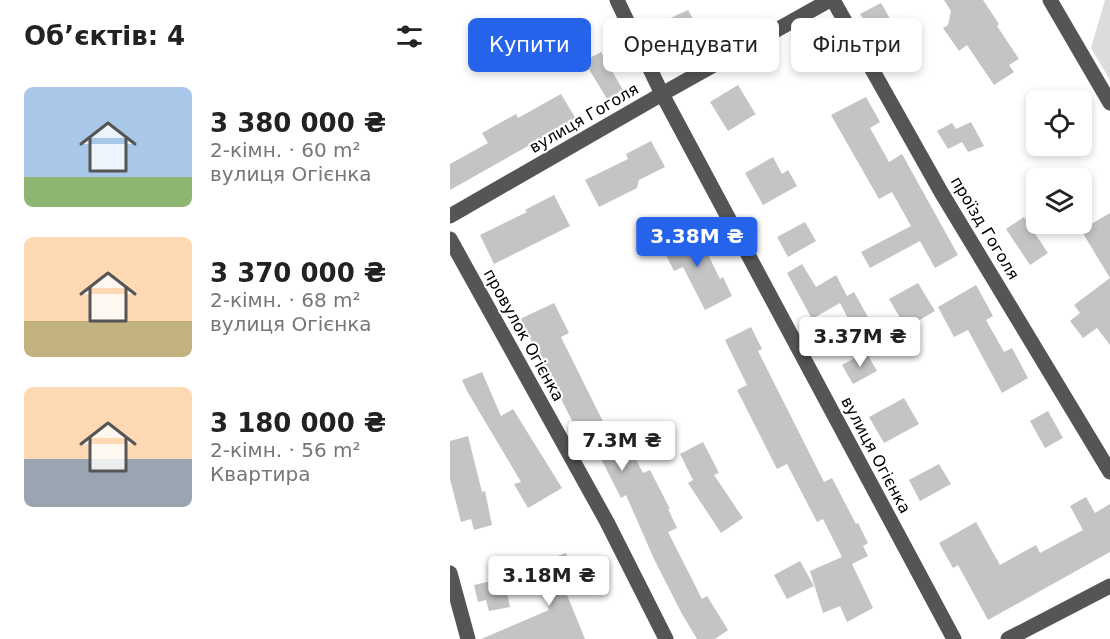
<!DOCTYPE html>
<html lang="uk">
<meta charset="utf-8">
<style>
:root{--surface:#fff;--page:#f2f2f2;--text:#222;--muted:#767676;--accent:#2563eb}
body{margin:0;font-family:"DejaVu Sans",sans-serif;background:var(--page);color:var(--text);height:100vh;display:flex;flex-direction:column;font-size:22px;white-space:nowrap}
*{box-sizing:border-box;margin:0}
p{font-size:20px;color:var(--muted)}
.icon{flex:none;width:33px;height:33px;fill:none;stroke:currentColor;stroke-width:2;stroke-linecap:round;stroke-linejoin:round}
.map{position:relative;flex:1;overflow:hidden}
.details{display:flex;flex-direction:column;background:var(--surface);width:450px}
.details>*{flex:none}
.banner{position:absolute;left:18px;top:18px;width:552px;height:54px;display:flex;gap:12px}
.fabs{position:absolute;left:576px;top:90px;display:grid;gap:12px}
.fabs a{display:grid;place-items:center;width:66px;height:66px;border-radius:9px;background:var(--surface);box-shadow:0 3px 9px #0003;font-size:30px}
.price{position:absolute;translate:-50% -51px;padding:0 14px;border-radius:6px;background:#fff;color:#222;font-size:20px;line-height:39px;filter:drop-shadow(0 2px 3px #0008)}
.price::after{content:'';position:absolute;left:50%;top:36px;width:18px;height:14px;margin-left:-9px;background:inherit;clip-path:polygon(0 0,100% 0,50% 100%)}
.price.current{background:var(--accent);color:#fff}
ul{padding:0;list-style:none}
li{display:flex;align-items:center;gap:18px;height:150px;padding:0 24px}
li span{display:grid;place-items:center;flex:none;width:168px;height:120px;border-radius:9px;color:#555}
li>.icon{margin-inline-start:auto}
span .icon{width:72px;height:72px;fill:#fffc;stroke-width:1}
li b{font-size:26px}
h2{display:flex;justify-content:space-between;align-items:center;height:72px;padding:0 24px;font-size:26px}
.tag{padding:0 21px;border-radius:9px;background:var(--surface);box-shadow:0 3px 9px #0003;font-size:21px;line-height:54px}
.tag.current{background:var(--accent);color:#fff}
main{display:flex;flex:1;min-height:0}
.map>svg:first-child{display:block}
</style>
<main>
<section class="details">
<h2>Об’єктів: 4<svg class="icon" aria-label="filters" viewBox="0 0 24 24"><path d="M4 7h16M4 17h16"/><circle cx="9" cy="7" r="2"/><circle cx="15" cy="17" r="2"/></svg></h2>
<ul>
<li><span style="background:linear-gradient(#a9c7e8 75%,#8fb573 0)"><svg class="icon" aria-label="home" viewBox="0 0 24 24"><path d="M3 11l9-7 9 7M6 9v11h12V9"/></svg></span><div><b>3 380 000 ₴</b><p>2-кімн. · 60 m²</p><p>вулиця Огієнка</p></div></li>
<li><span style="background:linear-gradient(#ffd9b3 70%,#c2b280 0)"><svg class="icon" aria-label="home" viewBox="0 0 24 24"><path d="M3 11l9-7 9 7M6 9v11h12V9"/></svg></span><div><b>3 370 000 ₴</b><p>2-кімн. · 68 m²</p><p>вулиця Огієнка</p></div></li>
<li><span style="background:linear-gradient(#ffd9b3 60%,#9aa5b1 0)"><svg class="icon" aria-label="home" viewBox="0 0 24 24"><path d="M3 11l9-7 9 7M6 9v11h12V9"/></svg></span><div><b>3 180 000 ₴</b><p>2-кімн. · 56 m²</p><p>Квартира</p></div></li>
</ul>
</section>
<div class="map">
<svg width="660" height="639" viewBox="0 0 660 639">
<rect width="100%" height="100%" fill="#fff"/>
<polygon fill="#dcdcdc" points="655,0 660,0 660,80 641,48"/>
<g fill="#c4c4c4">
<polygon points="494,0 533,0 549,24 547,26 569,59 559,65 564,72 544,85 517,45 509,51 493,28 498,25 501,11"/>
<polygon points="431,3 447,31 427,41 410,14"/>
<polygon points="238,10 254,39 229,53 212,22"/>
<polygon points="379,39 392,58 367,72 356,52"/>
<polygon points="151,52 173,90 157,99 134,61"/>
<polygon points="288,85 306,115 304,115 278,131 260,102"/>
<polygon points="111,94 126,119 0,190 0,164 38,143 32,133 66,114 68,118"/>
<polygon points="416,97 430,122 420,128 439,162 452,154 508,255 485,268 470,241 420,268 411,252 461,226 442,192 429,199 381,115"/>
<polygon points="521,122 534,146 518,152 512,142 498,149 487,131 502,123 506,129"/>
<polygon points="201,141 215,167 189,180 187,188 149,207 135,180 178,159 176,154"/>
<polygon points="323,157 332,174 338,170 347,186 313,205 295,173"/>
<polygon points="104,195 120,226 44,264 30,235 77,212 75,210"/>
<polygon points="660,213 660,345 647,328 633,338 620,321 630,313 624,305 660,278 631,230"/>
<polygon points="574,217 598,253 580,265 556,229"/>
<polygon points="355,222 366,241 338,257 327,237"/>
<polygon points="245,228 270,279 273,277 282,296 255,310 233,267 224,271 211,245"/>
<polygon points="352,264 366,287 386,275 397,296 404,292 419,319 403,328 390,303 362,319 337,273"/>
<polygon points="468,283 485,311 456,328 439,299"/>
<polygon points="526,285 543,316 536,320 554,352 562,348 578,378 552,393 518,330 504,337 488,307"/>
<polygon points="104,303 119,333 111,337 170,456 181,450 193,473 200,470 220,509 218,509 227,528 218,532 252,599 257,596 278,630 265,639 247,639 232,614 204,559 176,495 171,498 142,441 134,444 70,319"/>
<polygon points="301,327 312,349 308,351 374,482 382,478 406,524 408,523 418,543 413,546 418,556 402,564 423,608 397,622 390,606 373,613 360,571 392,557 373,519 367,522 337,464 327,469 287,390 297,385 275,340"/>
<polygon points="416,352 427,371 403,384 392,365"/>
<polygon points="32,372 51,416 63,409 112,488 78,508 64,484 71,482 17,391 12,380"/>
<polygon points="454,398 469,424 434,443 419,417"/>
<polygon points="598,411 613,438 595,448 580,421"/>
<polygon points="18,436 32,492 35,491 42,525 24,530 21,519 11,522 0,479 0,441"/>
<polygon points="253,442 269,473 264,475 293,518 271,533 238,483 243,480 230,454"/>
<polygon points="489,464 501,484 470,501 459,480"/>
<polygon points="636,497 645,513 660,504 660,552 538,620 508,565 503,568 489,543 526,522 550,565 586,545 590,553 633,530 620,506"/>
<polygon points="116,553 126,580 113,585 135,639 31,639 99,610 83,565"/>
<polygon points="350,561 364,586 337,599 324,575"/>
<polygon points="54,578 60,607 39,611 36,600 28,602 24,585"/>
</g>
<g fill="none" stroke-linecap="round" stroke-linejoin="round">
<g stroke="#555" stroke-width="15">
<polyline points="167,0 212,94 504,639"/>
<polyline points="383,0 491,192 660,472"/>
<polyline points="600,0 660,103"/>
<polyline points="0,216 212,94 380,0"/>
<polyline points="0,239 157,522 216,639"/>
<polyline points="0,573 18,639"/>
<polyline points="558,639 660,586"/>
</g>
</g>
<g text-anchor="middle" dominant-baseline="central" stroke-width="4.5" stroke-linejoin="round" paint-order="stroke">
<g font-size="16" fill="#000" stroke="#fff">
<text transform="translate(134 118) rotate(-30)">вулиця Гоголя</text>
<text transform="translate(535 228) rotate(59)">проїзд Гоголя</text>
<text transform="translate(74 335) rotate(61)">провулок Огієнка</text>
<text transform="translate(426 455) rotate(62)">вулиця Огієнка</text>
</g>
</g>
</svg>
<div class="fabs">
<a><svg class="icon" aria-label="locate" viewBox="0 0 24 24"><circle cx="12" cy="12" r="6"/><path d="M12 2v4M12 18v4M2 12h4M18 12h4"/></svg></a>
<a><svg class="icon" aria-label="layers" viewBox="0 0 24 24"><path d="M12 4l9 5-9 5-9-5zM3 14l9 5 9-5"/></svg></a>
</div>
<b class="price current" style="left:247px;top:268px">3.38M ₴</b>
<b class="price" style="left:410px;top:368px">3.37M ₴</b>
<b class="price" style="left:172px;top:472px">7.3M ₴</b>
<b class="price" style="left:99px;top:607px">3.18M ₴</b>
<div class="banner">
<a class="tag current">Купити</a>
<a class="tag">Орендувати</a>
<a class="tag">Фільтри</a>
</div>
</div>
</main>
